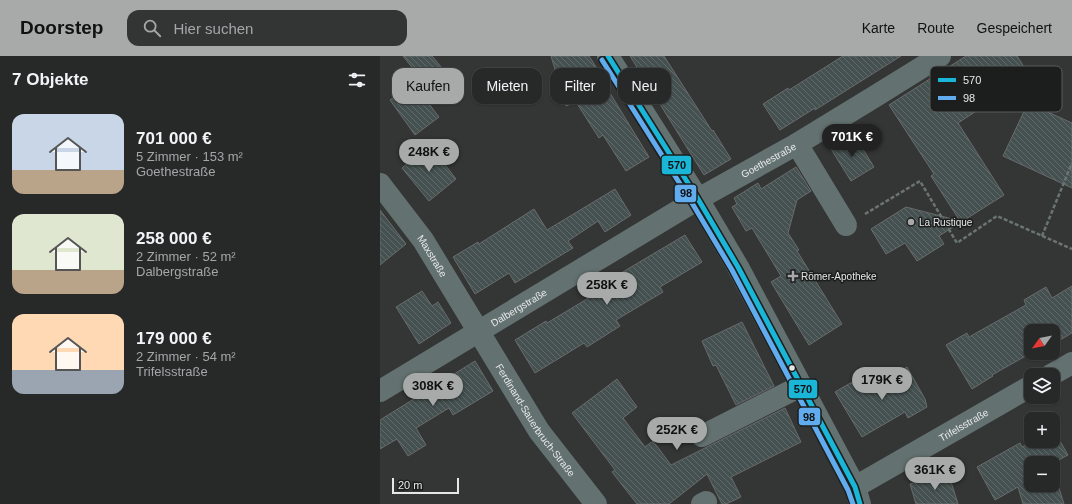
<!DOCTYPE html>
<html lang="de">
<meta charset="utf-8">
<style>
:root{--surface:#272828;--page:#333434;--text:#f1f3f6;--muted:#a4a6a8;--line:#434445;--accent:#a8aaa9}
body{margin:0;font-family:Helvetica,sans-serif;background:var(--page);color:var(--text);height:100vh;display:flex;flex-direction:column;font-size:15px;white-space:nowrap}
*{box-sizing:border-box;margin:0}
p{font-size:13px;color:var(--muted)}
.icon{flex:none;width:22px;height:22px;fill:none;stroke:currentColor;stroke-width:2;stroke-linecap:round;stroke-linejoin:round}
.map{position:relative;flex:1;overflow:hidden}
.details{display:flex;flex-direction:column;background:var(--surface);width:380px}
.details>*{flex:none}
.hud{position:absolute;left:12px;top:12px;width:380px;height:36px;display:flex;gap:8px}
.needle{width:26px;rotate:237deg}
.controls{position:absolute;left:644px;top:268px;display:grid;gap:8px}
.controls a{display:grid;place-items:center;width:36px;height:36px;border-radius:8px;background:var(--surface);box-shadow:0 1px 3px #0004,0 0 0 1px var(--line);font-size:20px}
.scale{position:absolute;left:12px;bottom:10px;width:67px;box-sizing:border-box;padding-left:4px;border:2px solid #e6e8e8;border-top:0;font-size:11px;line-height:14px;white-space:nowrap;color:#e6e8e8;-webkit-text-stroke:3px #1c1e1d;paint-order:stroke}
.price{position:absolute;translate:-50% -34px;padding:0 9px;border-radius:14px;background:var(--accent);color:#111;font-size:13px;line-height:26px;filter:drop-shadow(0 1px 2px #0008)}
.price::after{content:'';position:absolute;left:50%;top:24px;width:12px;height:9px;margin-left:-6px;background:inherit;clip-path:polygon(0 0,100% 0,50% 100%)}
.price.on{background:#222;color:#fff}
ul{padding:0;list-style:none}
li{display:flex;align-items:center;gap:12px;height:100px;padding:0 12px}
li span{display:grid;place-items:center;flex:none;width:112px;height:80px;border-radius:12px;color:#555}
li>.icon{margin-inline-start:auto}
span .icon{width:48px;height:48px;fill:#fffc;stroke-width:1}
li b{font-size:17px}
h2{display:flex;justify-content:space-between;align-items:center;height:48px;padding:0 12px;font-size:17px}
.tag{padding:0 14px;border-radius:12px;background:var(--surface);box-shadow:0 1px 3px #0004,0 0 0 1px var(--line);font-size:14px;line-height:36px}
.tag.on{background:var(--accent);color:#111}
header{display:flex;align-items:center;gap:24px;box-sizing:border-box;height:56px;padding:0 20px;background:var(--accent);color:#111}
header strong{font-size:19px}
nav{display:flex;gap:22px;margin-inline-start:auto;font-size:14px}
.search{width:280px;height:36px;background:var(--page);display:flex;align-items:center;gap:10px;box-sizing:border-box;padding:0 14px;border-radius:12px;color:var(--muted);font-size:15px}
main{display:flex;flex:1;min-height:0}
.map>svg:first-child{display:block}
</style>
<header>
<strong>Doorstep</strong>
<div class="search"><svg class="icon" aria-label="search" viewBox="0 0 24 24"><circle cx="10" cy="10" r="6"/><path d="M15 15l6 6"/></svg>Hier suchen</div>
<nav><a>Karte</a><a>Route</a><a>Gespeichert</a></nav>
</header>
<main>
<section class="details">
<h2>7 Objekte<svg class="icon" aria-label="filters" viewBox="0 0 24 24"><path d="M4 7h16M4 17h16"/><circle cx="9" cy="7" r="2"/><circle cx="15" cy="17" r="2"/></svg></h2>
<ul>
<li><span style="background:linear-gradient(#c9d6e8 70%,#b9a48a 0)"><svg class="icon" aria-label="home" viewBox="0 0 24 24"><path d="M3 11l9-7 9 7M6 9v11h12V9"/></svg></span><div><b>701 000 €</b><p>5 Zimmer · 153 m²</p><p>Goethestraße</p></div></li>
<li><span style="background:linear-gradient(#dfe7d0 70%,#b9a48a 0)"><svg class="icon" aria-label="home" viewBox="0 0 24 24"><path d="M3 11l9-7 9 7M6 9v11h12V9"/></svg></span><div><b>258 000 €</b><p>2 Zimmer · 52 m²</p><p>Dalbergstraße</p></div></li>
<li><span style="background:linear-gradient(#ffd9b3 70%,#9aa5b1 0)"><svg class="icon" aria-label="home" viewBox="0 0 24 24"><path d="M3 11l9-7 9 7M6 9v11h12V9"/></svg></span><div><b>179 000 €</b><p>2 Zimmer · 54 m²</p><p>Trifelsstraße</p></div></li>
</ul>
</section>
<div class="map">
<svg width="692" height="448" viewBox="0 0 692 448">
<defs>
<pattern id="building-back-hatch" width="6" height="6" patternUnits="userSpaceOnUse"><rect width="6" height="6" fill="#455150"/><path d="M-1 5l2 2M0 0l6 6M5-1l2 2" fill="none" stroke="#606a69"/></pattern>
</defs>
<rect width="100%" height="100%" fill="#343635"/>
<g fill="url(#building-back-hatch)" stroke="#696b6b">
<polygon points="23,0 52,0 67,18 49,33"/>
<polygon points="171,0 209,0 227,28 225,29 269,101 246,115 223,79 219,82 196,46 186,50"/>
<polygon points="250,0 284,0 332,75 333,74 351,103 324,119"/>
<polygon points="463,0 521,0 435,54 435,52 400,74 383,48 408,32 409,34"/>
<polygon points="586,0 637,0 650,20 578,67 624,139 559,180 564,188 537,205 525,187 506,198 491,173 526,151 580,165 551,120 554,118 509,49"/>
<polygon points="33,27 59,61 35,79 10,44"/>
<polygon points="648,47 692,67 692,132 623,100"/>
<polygon points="474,79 494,111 471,125 451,93"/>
<polygon points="50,89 76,123 49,145 22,112"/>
<polygon points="416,111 431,135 417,144 408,177 419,194 417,195 462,268 429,289 391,226 401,220 372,172 366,175 352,151 357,148 354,142 378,127 381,133"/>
<polygon points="235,133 251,159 225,176 218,165 188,185 193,192 135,227 129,217 95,238 73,201 98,186 99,188 154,153 167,174"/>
<polygon points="0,154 26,188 0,209"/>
<polygon points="305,179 322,206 280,231 283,236 236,264 240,270 207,291 204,287 155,317 135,284 166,265 167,267 202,246 233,226 231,223"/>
<polygon points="692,230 692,277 673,288 673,275 651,275 651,297 612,319 613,320 592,333 566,289 587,277 589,281 646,249 644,244 666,231 672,242"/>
<polygon points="42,235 52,250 58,246 71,267 39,288 16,251"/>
<polygon points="362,266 394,330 356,349 336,309 333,310 322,285"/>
<polygon points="95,305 113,335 73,359 69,352 36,372 46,389 28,400 17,383 0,393 0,364"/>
<polygon points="527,311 545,343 547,351 528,362 525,356 482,381 455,336 481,321 488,334"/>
<polygon points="237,323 257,351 243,362 265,391 273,385 291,409 405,352 421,386 351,421 361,441 346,448 342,448 327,418 289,448 257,448 232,416 235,414 192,357"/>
<polygon points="654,385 680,385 688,399 673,407 651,407 651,429 673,429 673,413 684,448 643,448 638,431 615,444 597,411 640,387 642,391"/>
<polygon points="568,416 578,448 536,448 530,428"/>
</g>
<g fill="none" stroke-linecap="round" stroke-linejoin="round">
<g stroke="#6a7473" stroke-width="2.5" stroke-dasharray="4 2" stroke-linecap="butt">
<polyline points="485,158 540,125 577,187 617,160 692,193"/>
<polyline points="662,180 692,107"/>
</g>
<g stroke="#637270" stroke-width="22">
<polyline points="228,0 318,143 358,211 475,431 480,448"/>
<polyline points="417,88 466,169"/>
<path id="s1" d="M0 128 43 184 159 375 216 448"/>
<polyline points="671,319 692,307"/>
<path id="s2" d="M0 335 318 143 417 88 494 41 560 0"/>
<polyline points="322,380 421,330"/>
<path id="s3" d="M475 431 651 330"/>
<polyline points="322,448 326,446"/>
</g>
<defs>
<polyline id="bus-1" points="228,0 318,143 358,211 475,431 480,448"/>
<polyline id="bus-2" points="222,4 312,147 352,214 468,434 473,448"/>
</defs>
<use href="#bus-1" stroke="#1c1e1d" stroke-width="8"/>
<use href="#bus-2" stroke="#1c1e1d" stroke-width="8"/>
<use href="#bus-1" stroke="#1ab6d8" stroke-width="5"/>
<use href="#bus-2" stroke="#60acee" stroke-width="5"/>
</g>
<g fill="#a8aaa9" stroke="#1c1e1d" stroke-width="1.5">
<circle cx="531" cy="166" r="4"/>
<path d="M411 214h4v4h4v4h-4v4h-4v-4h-4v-4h4z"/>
</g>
<circle fill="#e6e8e8" stroke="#1c1e1d" stroke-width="1.5" cx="412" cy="312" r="3.5"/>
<g text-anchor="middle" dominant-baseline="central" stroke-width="3" stroke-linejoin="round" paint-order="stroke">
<g font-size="10" fill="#e6e8e8" stroke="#1c1e1d">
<text stroke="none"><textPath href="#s2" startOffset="452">Goethestraße</textPath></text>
<text stroke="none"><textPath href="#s1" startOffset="89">Maxstraße</textPath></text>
<text stroke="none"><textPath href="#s2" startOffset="162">Dalbergstraße</textPath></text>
<text stroke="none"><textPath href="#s1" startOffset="283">Ferdinand-Sauerbruch-Straße</textPath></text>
<text stroke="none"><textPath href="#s3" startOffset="125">Trifelsstraße</textPath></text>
</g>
<g font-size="10" fill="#e6e8e8" stroke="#1c1e1d" text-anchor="start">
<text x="539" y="166">La Rustique</text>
<text x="421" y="220">Römer-Apotheke</text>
</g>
</g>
<rect x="550" y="10" width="132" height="46" rx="6" fill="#1c1e1d" stroke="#595b5a" stroke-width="1"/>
<rect x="558" y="22" width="18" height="4" fill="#1ab6d8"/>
<rect x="558" y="40" width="18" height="4" fill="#60acee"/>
<g font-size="11" fill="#e6e8e8">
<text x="583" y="28">570</text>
<text x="583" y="46">98</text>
</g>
<g stroke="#1c1e1d" stroke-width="1.5">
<rect x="281" y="99" width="31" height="20" rx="4" fill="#1ab6d8"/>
<rect x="294" y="128" width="23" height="19" rx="4" fill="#60acee"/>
<rect x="408" y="323" width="30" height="20" rx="4" fill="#1ab6d8"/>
<rect x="418" y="351" width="23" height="19" rx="4" fill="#60acee"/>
</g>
<g font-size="11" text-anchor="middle" font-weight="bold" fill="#111">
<text x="297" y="113">570</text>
<text x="306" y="141">98</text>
<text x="423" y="337">570</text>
<text x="429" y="365">98</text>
</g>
</svg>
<div class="controls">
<a><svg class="needle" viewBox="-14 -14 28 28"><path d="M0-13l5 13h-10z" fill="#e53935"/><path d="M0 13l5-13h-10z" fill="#a4a6a8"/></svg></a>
<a><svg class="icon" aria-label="layers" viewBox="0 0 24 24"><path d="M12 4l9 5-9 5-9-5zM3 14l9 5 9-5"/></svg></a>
<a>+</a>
<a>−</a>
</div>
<div class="scale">20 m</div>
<b class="price on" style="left:472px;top:102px">701K €</b>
<b class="price" style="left:49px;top:117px">248K €</b>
<b class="price" style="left:227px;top:250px">258K €</b>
<b class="price" style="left:502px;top:345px">179K €</b>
<b class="price" style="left:53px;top:351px">308K €</b>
<b class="price" style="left:297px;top:395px">252K €</b>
<b class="price" style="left:555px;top:435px">361K €</b>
<div class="hud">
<a class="tag on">Kaufen</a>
<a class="tag">Mieten</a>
<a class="tag">Filter</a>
<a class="tag">Neu</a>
</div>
</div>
</main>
